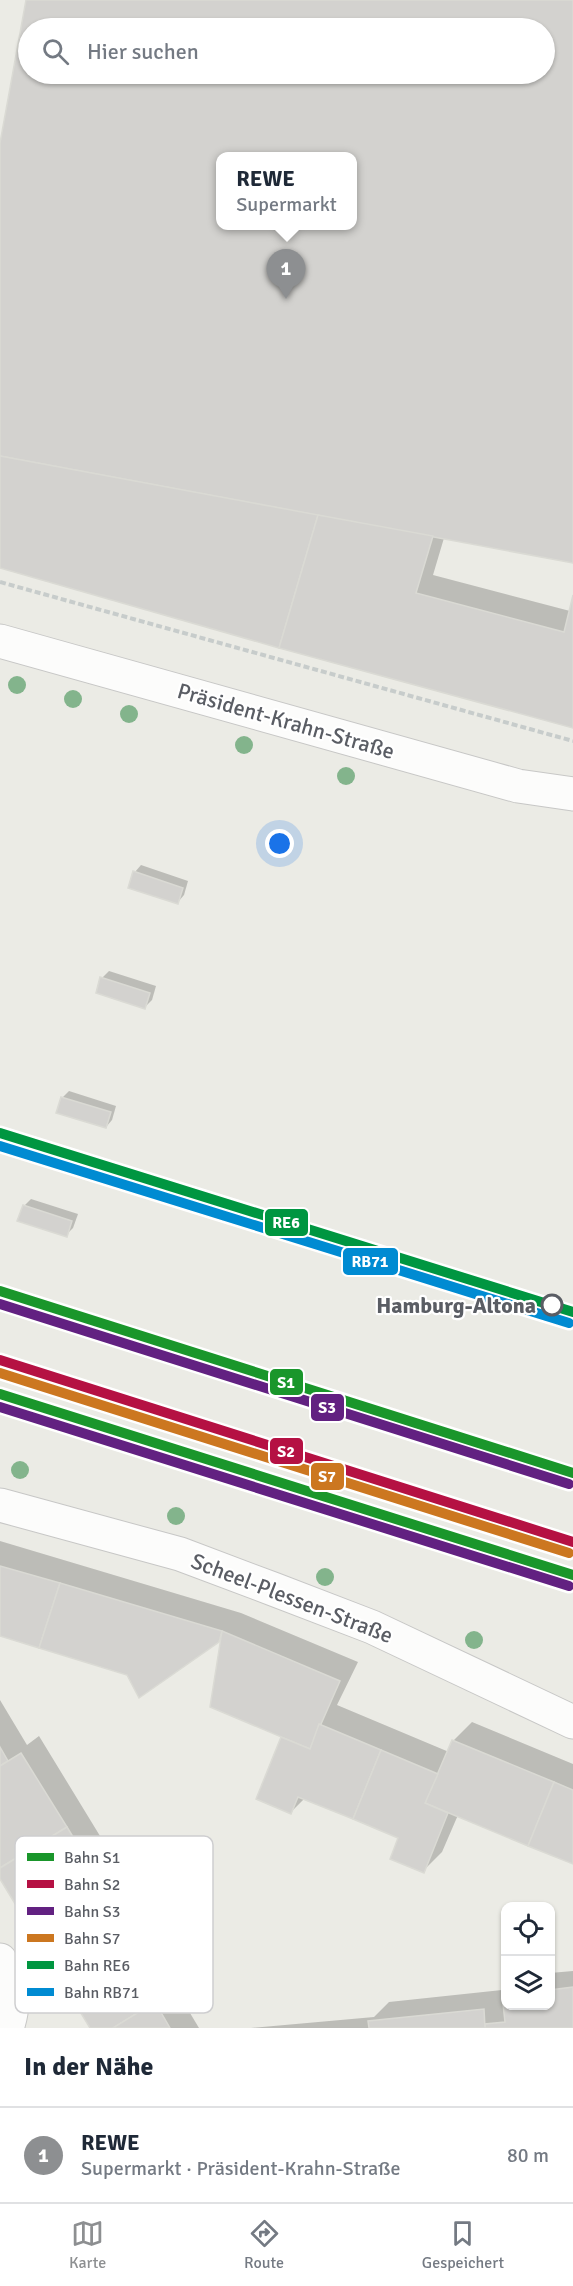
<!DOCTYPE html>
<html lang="de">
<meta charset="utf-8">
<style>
body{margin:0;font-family:Signika,sans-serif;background:#f2f2f3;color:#1f2937}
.controls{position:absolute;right:18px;bottom:18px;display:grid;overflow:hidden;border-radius:12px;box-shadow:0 2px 4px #0004}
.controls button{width:54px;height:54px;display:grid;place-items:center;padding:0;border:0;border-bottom:2px solid #e0e1e3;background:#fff;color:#1f2937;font:30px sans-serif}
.you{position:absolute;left:280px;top:844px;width:21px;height:21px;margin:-15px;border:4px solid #fff;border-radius:50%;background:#1a73e8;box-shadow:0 0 0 9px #1a73e833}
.badge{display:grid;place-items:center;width:39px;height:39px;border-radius:50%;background:#8d8f91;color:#fff;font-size:20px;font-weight:700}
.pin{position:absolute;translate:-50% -50px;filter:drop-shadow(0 2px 3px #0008)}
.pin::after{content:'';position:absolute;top:32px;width:21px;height:18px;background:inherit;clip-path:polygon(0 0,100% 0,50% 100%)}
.popup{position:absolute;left:216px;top:152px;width:141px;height:78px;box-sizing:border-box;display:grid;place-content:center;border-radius:12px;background:#fff;filter:drop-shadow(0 2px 4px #0005);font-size:20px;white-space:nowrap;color:#747a83}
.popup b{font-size:22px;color:#1f2937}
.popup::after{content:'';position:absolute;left:50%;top:100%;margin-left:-12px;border:12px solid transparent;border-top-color:#fff}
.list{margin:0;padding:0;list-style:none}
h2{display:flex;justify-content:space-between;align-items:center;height:78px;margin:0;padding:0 24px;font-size:26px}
h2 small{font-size:20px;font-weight:400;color:#747a83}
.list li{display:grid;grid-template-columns:39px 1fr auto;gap:18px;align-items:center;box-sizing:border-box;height:96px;padding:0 24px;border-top:2px solid #e0e1e3}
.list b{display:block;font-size:22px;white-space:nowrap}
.list p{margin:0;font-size:20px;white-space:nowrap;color:#747a83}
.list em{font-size:20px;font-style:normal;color:#747a83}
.icon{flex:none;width:33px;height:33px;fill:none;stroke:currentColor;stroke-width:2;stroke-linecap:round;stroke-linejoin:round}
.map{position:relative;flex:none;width:573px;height:2028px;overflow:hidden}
.search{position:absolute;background:#fff;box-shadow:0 2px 4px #0004;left:18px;right:18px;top:18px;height:66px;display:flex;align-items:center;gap:15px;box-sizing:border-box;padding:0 21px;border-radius:33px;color:#747a83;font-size:22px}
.sheet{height:174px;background:#fff}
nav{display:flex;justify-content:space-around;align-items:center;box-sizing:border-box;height:84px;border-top:2px solid #e0e1e3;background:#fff;font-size:16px;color:#747a83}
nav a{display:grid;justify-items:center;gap:3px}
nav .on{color:#8d8f91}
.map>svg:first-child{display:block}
</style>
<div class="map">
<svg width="573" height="2028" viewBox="0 0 573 2028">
<rect width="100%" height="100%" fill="#ebebe5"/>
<!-- shadow -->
<g fill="#0003" fill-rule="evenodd">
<path d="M28 0H573V562L444 538 433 575 570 611 573 601V727L0 566V151ZM28 28H544V74H28ZM220 156H352V226H220Z"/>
<polygon points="141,865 188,881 184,895 178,902 135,872"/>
<polygon points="109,971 156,986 152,1000 145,1007 102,978"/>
<polygon points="69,1091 116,1106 112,1120 106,1127 62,1098"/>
<polygon points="31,1199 78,1214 73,1228 66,1235 24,1206"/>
<polygon points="0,1541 241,1613 358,1662 337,1705 449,1752 453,1741 472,1722 573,1764 573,1863 458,1815 442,1852 423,1871 400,1838 305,1798 291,1812 257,1799 283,1736 221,1639 139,1696 128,1673 0,1635"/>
<polygon points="0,1700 27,1745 39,1736 122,1872 112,1883 199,2028 91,2028 0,1876"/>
<polygon points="573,1971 573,2028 251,2028 374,2017 389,2002 502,1990 503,1997 506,1994 506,2006 550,2006 550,1973"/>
</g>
<!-- building -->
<g fill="#d3d2cf" stroke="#dadad4" stroke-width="1.5" fill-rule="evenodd">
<path d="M26 0H573V563L0 456V143ZM28 28H544V74H28ZM220 156H352V226H220Z"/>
<polygon points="0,456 318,515 279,648 0,568"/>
<polygon points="318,515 433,536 416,593 564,632 573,595 573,728 279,648"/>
<polygon points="133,871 183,888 178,904 128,888"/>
<polygon points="100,977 150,993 145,1009 96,993"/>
<polygon points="61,1097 111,1112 106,1128 56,1113"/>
<polygon points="23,1205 72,1221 67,1237 17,1221"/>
<polygon points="0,1566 60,1583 39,1648 0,1636"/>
<polygon points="60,1583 222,1631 219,1642 139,1698 127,1675 39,1648"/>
<polygon points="222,1631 340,1681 310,1749 210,1707"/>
<polygon points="319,1724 381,1750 353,1819 298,1797 291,1814 256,1799 281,1737 310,1749"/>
<polygon points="452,1740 554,1782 528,1846 425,1803"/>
<polygon points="0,1747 8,1761 0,1766"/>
<polygon points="381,1750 438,1774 425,1803 448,1813 424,1873 390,1859 398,1838 353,1819"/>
<polygon points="21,1753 67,1827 0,1868 0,1766"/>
<polygon points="554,1782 573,1790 573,1864 528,1846"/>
<polygon points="67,1827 106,1891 34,1935 0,1879 0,1868"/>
<polygon points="93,1899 124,1951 65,1987 34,1935"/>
<polygon points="124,1951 155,2002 113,2028 90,2028 65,1987"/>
<polygon points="573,1987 573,2028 485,2028 485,2024 505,2022 502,1995 506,1995 506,2006 550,2006 550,1990"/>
<polygon points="155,2002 170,2028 113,2028"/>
<polygon points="484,2009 485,2028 369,2028 368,2021"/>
</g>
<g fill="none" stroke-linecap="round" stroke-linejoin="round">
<defs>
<g id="street">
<polyline points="0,641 518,786 573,794"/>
<polyline points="0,1505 180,1554 273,1589 372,1627 573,1722"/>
<path d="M0 1960C12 1983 16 2003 7 2028"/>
</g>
</defs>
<!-- street casing -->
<use href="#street" stroke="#c7c7c6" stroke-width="35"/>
<!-- path -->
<polyline stroke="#c7cccb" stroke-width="4" stroke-dasharray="6 3" stroke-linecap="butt" points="0,582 573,741"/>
<!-- street -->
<use href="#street" stroke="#fcfcfb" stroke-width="33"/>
<defs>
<g id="rail-1">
<polyline points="0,1291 573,1473"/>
<polyline points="0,1394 573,1575"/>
</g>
<polyline id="rail-2" points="0,1360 573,1542"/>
<g id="rail-3">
<polyline points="0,1304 569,1484"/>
<polyline points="0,1407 569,1586"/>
</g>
<polyline id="rail-4" points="0,1373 569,1553"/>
<polyline id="rail-5" points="0,1133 573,1312"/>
<polyline id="rail-6" points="0,1146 569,1323"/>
</defs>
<!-- rail-1 casing -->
<use href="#rail-1" stroke="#fff" stroke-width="15"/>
<!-- rail-2 casing -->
<use href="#rail-2" stroke="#fff" stroke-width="15"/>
<!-- rail-3 casing -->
<use href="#rail-3" stroke="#fff" stroke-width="15"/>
<!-- rail-4 casing -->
<use href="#rail-4" stroke="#fff" stroke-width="15"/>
<!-- rail-5 casing -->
<use href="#rail-5" stroke="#fff" stroke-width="15"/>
<!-- rail-6 casing -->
<use href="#rail-6" stroke="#fff" stroke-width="15"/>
<!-- rail-1 -->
<use href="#rail-1" stroke="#1a962b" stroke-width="10"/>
<!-- rail-2 -->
<use href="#rail-2" stroke="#b51143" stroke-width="10"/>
<!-- rail-3 -->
<use href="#rail-3" stroke="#622181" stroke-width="10"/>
<!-- rail-4 -->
<use href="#rail-4" stroke="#cc7720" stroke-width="10"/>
<!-- rail-5 -->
<use href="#rail-5" stroke="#009641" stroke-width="10"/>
<!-- rail-6 -->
<use href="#rail-6" stroke="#008bd2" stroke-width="10"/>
</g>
<!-- trees -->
<g fill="#83b48c">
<circle cx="17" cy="685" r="9"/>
<circle cx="73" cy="699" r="9"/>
<circle cx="129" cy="714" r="9"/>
<circle cx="244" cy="745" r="9"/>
<circle cx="346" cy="776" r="9"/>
<circle cx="20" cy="1470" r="9"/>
<circle cx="176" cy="1516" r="9"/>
<circle cx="325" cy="1577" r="9"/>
<circle cx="474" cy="1640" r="9"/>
</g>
<!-- markers -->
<circle fill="#fff" stroke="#5a5d64" stroke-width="3" cx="552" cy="1305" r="10"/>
<g text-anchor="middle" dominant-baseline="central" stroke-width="4.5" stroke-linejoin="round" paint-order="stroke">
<!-- street labels -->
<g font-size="22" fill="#5a5d64" stroke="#fff">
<text transform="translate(286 721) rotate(16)">Präsident-Krahn-Straße</text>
<text transform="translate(292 1598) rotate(21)">Scheel-Plessen-Straße</text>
</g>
<!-- stop labels -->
<g font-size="22" font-weight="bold" fill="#5a5d64" stroke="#fff" text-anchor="end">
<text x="536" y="1305">Hamburg-Altona</text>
</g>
</g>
<!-- legend -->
<rect x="15" y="1836" width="198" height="177" rx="9" fill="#fff" stroke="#ceced0" stroke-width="1.5"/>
<rect x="27" y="1853" width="27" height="8" fill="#1a962b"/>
<rect x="27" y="1880" width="27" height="8" fill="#b51143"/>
<rect x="27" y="1907" width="27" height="8" fill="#622181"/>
<rect x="27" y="1934" width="27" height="8" fill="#cc7720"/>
<rect x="27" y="1961" width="27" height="8" fill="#009641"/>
<rect x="27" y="1988" width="27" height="8" fill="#008bd2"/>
<g font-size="16" fill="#5a5d64">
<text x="64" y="1863">Bahn S1</text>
<text x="64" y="1890">Bahn S2</text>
<text x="64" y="1917">Bahn S3</text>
<text x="64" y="1944">Bahn S7</text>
<text x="64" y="1971">Bahn RE6</text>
<text x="64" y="1998">Bahn RB71</text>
</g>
<g stroke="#fff" stroke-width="2">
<rect x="264" y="1208" width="45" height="29" rx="6" fill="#009641"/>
<rect x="342" y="1247" width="57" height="29" rx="6" fill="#008bd2"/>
<rect x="269" y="1368" width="35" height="28" rx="6" fill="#1a962b"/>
<rect x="310" y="1393" width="35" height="29" rx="6" fill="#622181"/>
<rect x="269" y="1437" width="35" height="28" rx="6" fill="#b51143"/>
<rect x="310" y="1462" width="35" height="29" rx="6" fill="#cc7720"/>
</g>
<g font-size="16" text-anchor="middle" font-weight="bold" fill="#fff">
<text x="286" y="1228">RE6</text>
<text x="370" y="1267">RB71</text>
<text x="286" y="1388">S1</text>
<text x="327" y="1413">S3</text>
<text x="286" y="1457">S2</text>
<text x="327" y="1482">S7</text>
</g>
</svg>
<div class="controls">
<button><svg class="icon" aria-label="locate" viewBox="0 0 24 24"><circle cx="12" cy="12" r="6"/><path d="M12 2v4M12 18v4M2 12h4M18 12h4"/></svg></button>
<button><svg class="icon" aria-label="layers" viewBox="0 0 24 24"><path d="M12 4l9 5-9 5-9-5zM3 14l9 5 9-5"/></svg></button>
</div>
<div class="you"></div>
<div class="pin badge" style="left:286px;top:299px">1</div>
<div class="popup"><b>REWE</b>Supermarkt</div>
<div class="search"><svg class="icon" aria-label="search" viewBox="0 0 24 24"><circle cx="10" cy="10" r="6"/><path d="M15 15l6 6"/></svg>Hier suchen</div>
</div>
<section class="sheet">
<h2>In der Nähe<small></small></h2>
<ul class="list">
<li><span class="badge">1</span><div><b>REWE</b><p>Supermarkt · Präsident-Krahn-Straße</p></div><em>80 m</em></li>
</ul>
</section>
<nav>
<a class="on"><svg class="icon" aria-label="map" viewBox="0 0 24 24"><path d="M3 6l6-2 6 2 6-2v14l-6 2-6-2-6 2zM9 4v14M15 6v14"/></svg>Karte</a>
<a><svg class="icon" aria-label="directions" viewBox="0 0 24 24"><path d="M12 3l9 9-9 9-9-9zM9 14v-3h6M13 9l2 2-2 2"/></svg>Route</a>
<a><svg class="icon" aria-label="saved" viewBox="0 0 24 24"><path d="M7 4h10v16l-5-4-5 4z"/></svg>Gespeichert</a>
</nav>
